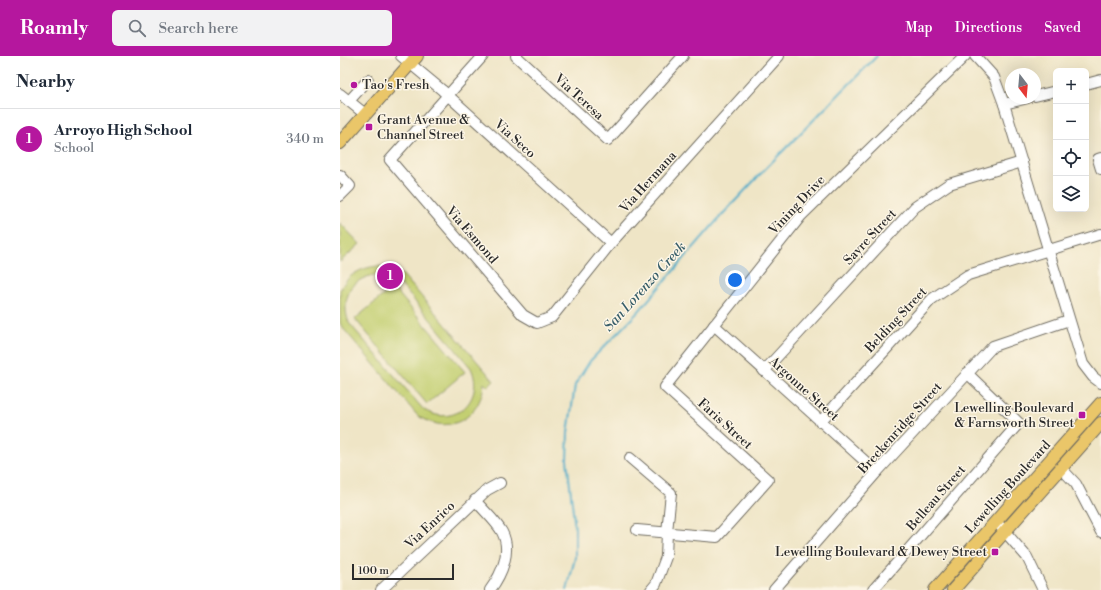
<!DOCTYPE html>
<meta charset="utf-8">
<style>
body{margin:0;font-family:"Libre Bodoni",serif;background:#f2f2f3;color:#1f2937}
.controls{position:absolute;right:12px;top:12px;display:grid;overflow:hidden;border-radius:6px;box-shadow:0 4px 16px #0002}
.controls button{width:36px;height:36px;display:grid;place-items:center;padding:0;border:0;border-bottom:1px solid #e0e1e3;background:#fff;color:#1f2937;font:20px sans-serif}
.compass{position:absolute;left:665px;top:12px;width:36px;height:36px;border-radius:50%;background:#fff;box-shadow:0 4px 16px #0002;rotate:164deg}
.scale{position:absolute;left:12px;bottom:10px;width:102px;box-sizing:border-box;padding-left:4px;border:2px solid #2b2b2b;border-top:0;font-size:11px;line-height:14px;white-space:nowrap;color:#2b2b2b;-webkit-text-stroke:3px #fcf5e5;paint-order:stroke}
.you{position:absolute;left:395px;top:224px;width:14px;height:14px;margin:-10px;border:3px solid #fff;border-radius:50%;background:#1a73e8;box-shadow:0 0 0 6px #1a73e833}
.badge{display:grid;place-items:center;width:26px;height:26px;border-radius:50%;background:#b5179e;color:#fff;font-size:13px;font-weight:700}
.pin{position:absolute;translate:-50% -50%;border:2px solid #fff;box-shadow:0 1px 4px #0006}
.list{margin:0;padding:0;list-style:none}
h2{display:flex;justify-content:space-between;align-items:center;height:52px;margin:0;padding:0 16px;font-size:17px}
h2 small{font-size:13px;font-weight:400;color:#747a83}
.list li{display:grid;grid-template-columns:26px 1fr auto;gap:12px;align-items:center;box-sizing:border-box;height:60px;padding:0 16px;border-top:1px solid #e0e1e3}
.list b{display:block;font-size:15px;white-space:nowrap}
.list p{margin:0;font-size:13px;white-space:nowrap;color:#747a83}
.list em{font-size:13px;font-style:normal;color:#747a83}
.icon{flex:none;width:22px;height:22px;fill:none;stroke:currentColor;stroke-width:2;stroke-linecap:round;stroke-linejoin:round}
.map{position:relative;flex:none;width:761px;height:534px;overflow:hidden}
header{display:flex;align-items:center;gap:24px;box-sizing:border-box;height:56px;padding:0 20px;background:#b5179e;color:#fff}
header strong{font-size:19px}
nav{display:flex;gap:22px;margin-inline-start:auto;font-size:14px}
.search{width:280px;height:36px;background:#f2f2f3;display:flex;align-items:center;gap:10px;box-sizing:border-box;padding:0 14px;border-radius:6px;color:#747a83;font-size:15px}
main{display:flex}
aside{flex:1;background:#fff}
.map>svg:first-child{display:block}
</style>
<header>
<strong>Roamly</strong>
<div class="search"><svg class="icon" aria-label="search" viewBox="0 0 24 24"><circle cx="10" cy="10" r="6"/><path d="M15 15l6 6"/></svg>Search here</div>
<nav><a>Map</a><a>Directions</a><a>Saved</a></nav>
</header>
<main>
<aside>
<h2>Nearby<small></small></h2>
<ul class="list">
<li><span class="badge">1</span><div><b>Arroyo High School</b><p>School</p></div><em>340 m</em></li>
</ul>
</aside>
<div class="map">
<svg width="761" height="534" viewBox="0 0 761 534">
<rect width="100%" height="100%" fill="#fcf5e5"/>
<filter id="ink" filterUnits="userSpaceOnUse"><feTurbulence type="fractalNoise" baseFrequency=".025" numOctaves="2"/><feDisplacementMap in="SourceGraphic" scale="8" xChannelSelector="R" yChannelSelector="G"/><feConvolveMatrix kernelMatrix="1 2 1 2 8 2 1 2 1" color-interpolation-filters="sRGB"/></filter>
<filter id="wash" filterUnits="userSpaceOnUse"><feTurbulence type="fractalNoise" baseFrequency=".012" numOctaves="4" result="noise"/><feDisplacementMap in="SourceGraphic" scale="16" xChannelSelector="R" yChannelSelector="G"/><feGaussianBlur stdDeviation="0.9" result="paint"/><feColorMatrix in="noise" values="0 0 0 0 0 0 0 0 0 0 0 0 0 0 0 0 0 1.4 0 .05"/><feComposite in="paint" operator="in"/></filter>
<g filter="url(#wash)">
<rect width="100%" height="100%" fill="#efe5c6"/>
<!-- green -->
<g fill="#c3cf71" stroke="#777d4e" fill-rule="evenodd">
<polygon points="0,167 20,188 0,206"/>
<path d="M37 210 51 212 63 219 154 325 148 331 144 327C141 363 107 381 77 359L2 271 0 267V234C7 219 21 212 37 210ZM37 219 48 220 62 230 131 312C146 345 112 373 83 353L9 267C0 243 11 221 37 219Z"/>
<polygon points="53,231 125,316 87,348 15,263"/>
</g>
<g fill="none" stroke-linecap="round" stroke-linejoin="round">
<!-- stream -->
<polyline stroke="#4aabc9" stroke-width="2" points="227,534 235,502 235,473 227,404 228,377 235,329 250,305 298,256 380,161 427,111 537,0"/>
</g>
</g>
<g filter="url(#ink)">
<g fill="none" stroke-linecap="round" stroke-linejoin="round">
<defs>
<g id="minor">
<polyline points="61,0 102,34 271,187"/>
<polyline points="143,0 50,104 183,259 197,267 212,261 271,187 439,0"/>
<polyline points="176,0 268,84 343,0"/>
<polyline points="635,0 654,21 664,48 743,308 753,321 761,327"/>
<polyline points="746,28 761,24"/>
<polyline points="0,38 25,58"/>
<polyline points="695,40 716,35"/>
<polyline points="9,45 28,24"/>
<polyline points="664,48 688,42"/>
<polyline points="761,102 758,103 761,113"/>
<polyline points="0,119 10,130 0,140"/>
<polyline points="374,269 537,416"/>
<polyline points="424,315 575,151 609,128 682,106"/>
<polyline points="480,366 592,243 628,219 761,178"/>
<polyline points="290,402 331,437 327,476 326,501 316,528 311,534"/>
<polyline points="721,412 736,428 761,476"/>
<path d="M135 444C143 454 156 465 162 476 172 495 162 518 150 534"/>
<polyline points="660,470 687,501 703,534"/>
<polyline points="297,474 377,481 428,424 325,331 461,160 625,0"/>
<polyline points="41,534 147,434 160,427"/>
<polyline points="434,534 537,416 653,290 729,264"/>
<polyline points="533,534 679,367 627,317"/>
</g>
<g id="major">
<polyline points="0,87 77,0"/>
<polyline points="595,534 761,347"/>
<polyline points="613,534 761,367"/>
</g>
</defs>
<!-- minor casing -->
<use href="#minor" stroke="#706c61" stroke-width="12"/>
<!-- major casing -->
<use href="#major" stroke="#706c61" stroke-width="14"/>
<!-- minor -->
<use href="#minor" stroke="#fff" stroke-width="10"/>
<!-- major -->
<use href="#major" stroke="#eac669" stroke-width="12"/>
</g>
</g>
<!-- markers -->
<g fill="#b5179e" stroke="#fcf5e5" stroke-width="1.5">
<circle cx="14" cy="29" r="4"/>
<rect x="25" y="67" width="8" height="8" rx="2"/>
<rect x="738" y="355" width="8" height="8" rx="2"/>
<rect x="651" y="492" width="8" height="8" rx="2"/>
</g>
<g text-anchor="middle" dominant-baseline="central" stroke-width="3" stroke-linejoin="round" paint-order="stroke">
<!-- poi labels -->
<g font-size="13" fill="#2b2b2b" stroke="#fcf5e5" text-anchor="start">
<text x="22" y="29">Tao's Fresh</text>
<text x="37" y="64">Grant Avenue &amp;<tspan x="37" dy="15">Channel Street</tspan></text>
<text x="734" y="352" text-anchor="end">Lewelling Boulevard<tspan x="734" dy="15">&amp; Farnsworth Street</tspan></text>
<text x="647" y="496" text-anchor="end">Lewelling Boulevard &amp; Dewey Street</text>
</g>
<!-- street labels -->
<g font-size="13" fill="#2b2b2b" stroke="#fcf5e5">
<text transform="translate(239 41) rotate(42)">Via Teresa</text>
<text transform="translate(175 83) rotate(42)">Via Seco</text>
<text transform="translate(308 126) rotate(-48)">Via Hermana</text>
<text transform="translate(457 149) rotate(-47)">Vining Drive</text>
<text transform="translate(132 179) rotate(49)">Via Esmond</text>
<text transform="translate(530 181) rotate(-47)">Sayre Street</text>
<text transform="translate(556 264) rotate(-47)">Belding Street</text>
<text transform="translate(464 333) rotate(42)">Argonne Street</text>
<text transform="translate(385 368) rotate(42)">Faris Street</text>
<text transform="translate(560 372) rotate(-48)">Breckenridge Street</text>
<text transform="translate(668 431) rotate(-48)">Lewelling Boulevard</text>
<text transform="translate(596 442) rotate(-49)">Belleau Street</text>
<text transform="translate(90 469) rotate(-43)">Via Enrico</text>
</g>
<!-- water labels -->
<g font-size="14" font-style="italic" fill="#375e6a" stroke="#fcf5e5">
<text transform="translate(305 231) rotate(-48)">San Lorenzo Creek</text>
</g>
</g>
</svg>
<div class="controls">
<button>+</button>
<button>−</button>
<button><svg class="icon" aria-label="locate" viewBox="0 0 24 24"><circle cx="12" cy="12" r="6"/><path d="M12 2v4M12 18v4M2 12h4M18 12h4"/></svg></button>
<button><svg class="icon" aria-label="layers" viewBox="0 0 24 24"><path d="M12 4l9 5-9 5-9-5zM3 14l9 5 9-5"/></svg></button>
</div>
<svg class="compass" viewBox="-18 -18 36 36"><path d="M0-13l5 13h-10z" fill="#e53935"/><path d="M0 13l5-13h-10z" fill="#747a83"/></svg>
<div class="scale">100 m</div>
<div class="you"></div>
<div class="pin badge" style="left:50px;top:220px">1</div>
</div>
</main>
